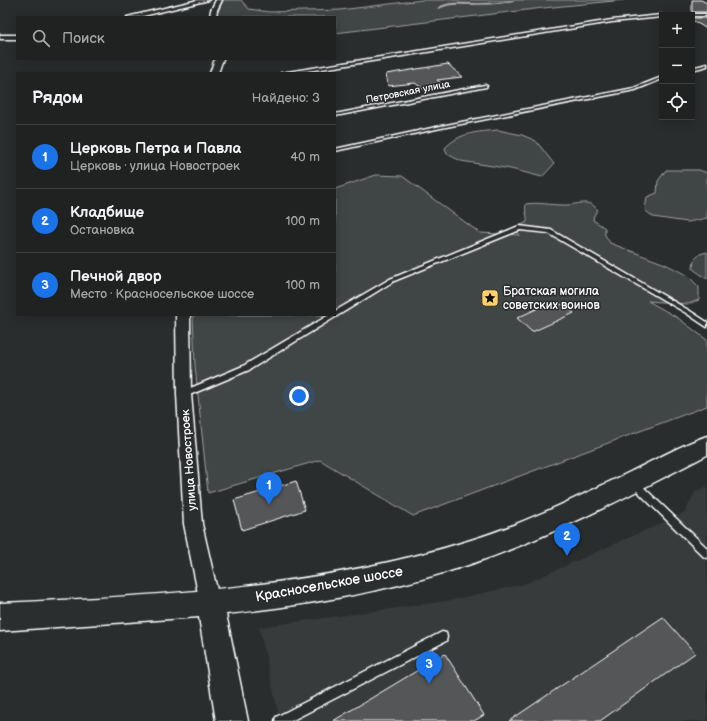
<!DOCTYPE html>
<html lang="ru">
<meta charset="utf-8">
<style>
body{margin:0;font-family:"Balsamiq Sans",sans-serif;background:#2d2f2f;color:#f1f3f6}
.controls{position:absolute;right:12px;top:12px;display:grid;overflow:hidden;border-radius:0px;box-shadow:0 2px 10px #0003}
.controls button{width:36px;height:36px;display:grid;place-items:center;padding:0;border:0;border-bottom:1px solid #3d3f40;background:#202222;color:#f1f3f6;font:20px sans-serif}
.you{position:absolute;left:299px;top:396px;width:14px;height:14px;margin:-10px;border:3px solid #fff;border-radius:50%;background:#1a73e8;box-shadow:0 0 0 6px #1a73e833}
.badge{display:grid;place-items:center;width:26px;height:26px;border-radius:50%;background:#1a73e8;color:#fff;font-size:13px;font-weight:700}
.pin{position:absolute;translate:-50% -33px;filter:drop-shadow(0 1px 2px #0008)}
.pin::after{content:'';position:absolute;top:21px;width:14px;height:12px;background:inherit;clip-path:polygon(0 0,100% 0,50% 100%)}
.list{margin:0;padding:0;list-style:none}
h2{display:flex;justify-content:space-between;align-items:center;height:52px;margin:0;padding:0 16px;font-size:17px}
h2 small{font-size:13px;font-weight:400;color:#a2a4a5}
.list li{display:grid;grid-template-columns:26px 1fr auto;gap:12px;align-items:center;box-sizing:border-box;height:64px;padding:0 16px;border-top:1px solid #3d3f40}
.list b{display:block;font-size:15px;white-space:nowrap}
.list p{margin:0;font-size:13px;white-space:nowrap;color:#a2a4a5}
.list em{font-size:13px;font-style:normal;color:#a2a4a5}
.icon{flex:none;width:22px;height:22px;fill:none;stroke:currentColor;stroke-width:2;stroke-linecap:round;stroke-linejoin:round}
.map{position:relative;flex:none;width:707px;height:721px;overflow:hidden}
.search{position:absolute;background:#202222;box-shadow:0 2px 10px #0003;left:16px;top:16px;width:320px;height:44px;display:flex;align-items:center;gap:10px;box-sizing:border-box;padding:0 14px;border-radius:0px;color:#a2a4a5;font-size:15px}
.panel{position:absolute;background:#202222;box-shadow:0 2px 10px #0003;left:16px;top:72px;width:320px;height:244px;border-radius:0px}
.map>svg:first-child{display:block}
</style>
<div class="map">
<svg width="707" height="721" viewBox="0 0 707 721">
<rect width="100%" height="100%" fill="#2a2d2e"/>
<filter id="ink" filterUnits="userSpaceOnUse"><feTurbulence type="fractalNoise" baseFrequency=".025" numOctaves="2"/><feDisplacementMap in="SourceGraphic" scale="8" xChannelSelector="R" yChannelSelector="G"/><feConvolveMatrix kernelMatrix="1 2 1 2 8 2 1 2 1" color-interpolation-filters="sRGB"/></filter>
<g filter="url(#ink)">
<!-- built -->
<polygon fill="#373a3b" points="707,486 707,721 280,721 259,627 447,601 524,584 671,519 685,512 695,492"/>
<!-- green -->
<g fill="#414445" stroke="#a0a2a2">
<polygon points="223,0 241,0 249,9 269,12 340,10 422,0 624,0 543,8 335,33 335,17 216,17"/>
<path d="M498 130 522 135 536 141 554 164 542 177 511 169 461 161 447 154 445 148C460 132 478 132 498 130Z"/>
<polygon points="666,170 699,170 707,173 707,218 688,222 673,220 653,217 645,210 647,197 657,193 658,181"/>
<path d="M376 175 402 176 480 233 520 235 517 232 519 226 527 222C528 215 524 211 526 204 540 202 549 205 563 205 577 206 587 197 598 210L594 215 593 220 605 228V235L610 243 665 264 687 275 699 287V300L688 304 648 301 678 318 707 340V406L413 516 320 460 208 493 195 366 193 315H335V189Z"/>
<polygon points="707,252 707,279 693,269 694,260 700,254"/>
</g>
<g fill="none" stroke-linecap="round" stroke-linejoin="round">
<!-- stream -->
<path fill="#a6a7a7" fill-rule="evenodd" d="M512 0H516C503 5 487 5 473 5 461 5 450 3 439 9L437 8C449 0 463 3 477 3 489 3 500 2 512 0Z"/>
</g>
<!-- building -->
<g fill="#555758" stroke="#fff">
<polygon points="692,0 701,0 707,3 707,12 692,12"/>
<polygon points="692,18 707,18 707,29 692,20"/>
<polygon points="448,64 462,77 437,80 444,86 426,91 415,83 388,86 386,74"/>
<polygon points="549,303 556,303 564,305 574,313 532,332 517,318"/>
<polygon points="296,481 305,510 242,530 234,500"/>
<polygon points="663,617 695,653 600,721 509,721"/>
<polygon points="445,654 484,715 474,721 333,721"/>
</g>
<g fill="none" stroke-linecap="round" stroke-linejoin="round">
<defs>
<g id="lane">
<polygon points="692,14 707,14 707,16 692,16 690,15"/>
<polygon points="662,15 662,17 612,22 335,67 292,73 281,73 612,20"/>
<polygon points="707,64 707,66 692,70 692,68"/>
<polygon points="662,77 662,79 635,90 441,128 335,151 335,149 441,126 634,88"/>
<polygon points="485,85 487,86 486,87 335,116 335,114"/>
<polygon points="519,226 551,230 690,311 707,322 707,327 686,313 548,233 520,230 394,281 249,370 187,396 181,396 180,394 181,392 243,366 329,315 335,315 335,311 390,279"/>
<polygon points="634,479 637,481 707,548 707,558 704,557 631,485 630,483 631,481"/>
<polygon points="442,632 446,633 447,637 446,641 291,721 275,721 276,717"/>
</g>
<g id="street">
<polygon points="198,0 209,0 139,17 127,17"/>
<polygon points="216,0 222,0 217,10 216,17 210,17 211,10"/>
<rect x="0" y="35" width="17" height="4"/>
<polygon points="215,59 223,59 218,73 210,73"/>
<polygon points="176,315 190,315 191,394 202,524 220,603 217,610 210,612 203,610 200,603 184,524 177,394"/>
</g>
<path id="secondary" d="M707 436V455C630 495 553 536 471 564 392 591 309 605 226 614L248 721H216L199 617 0 631V603C157 596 320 588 471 540 526 523 578 497 630 472 655 460 681 445 707 436Z"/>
</defs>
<!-- lane casing -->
<use href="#lane" stroke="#fff" stroke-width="3"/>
<!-- street casing -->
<use href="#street" stroke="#fff" stroke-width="3"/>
<!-- secondary casing -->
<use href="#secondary" stroke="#fff" stroke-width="3"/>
<!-- lane -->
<use href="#lane" fill="#2a2d2e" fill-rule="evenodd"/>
<!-- street -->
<use href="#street" fill="#2a2d2e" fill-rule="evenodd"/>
<!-- secondary -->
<use href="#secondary" fill="#2a2d2e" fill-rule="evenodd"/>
</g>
</g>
<!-- icons -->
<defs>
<symbol id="sight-square" viewBox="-11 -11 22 22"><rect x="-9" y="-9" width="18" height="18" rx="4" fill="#ffd166" stroke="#2a2d2e"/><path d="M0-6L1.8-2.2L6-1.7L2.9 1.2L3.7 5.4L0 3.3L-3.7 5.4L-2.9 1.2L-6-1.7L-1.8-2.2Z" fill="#111"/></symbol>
</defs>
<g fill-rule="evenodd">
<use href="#sight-square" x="480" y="288" width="20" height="20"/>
</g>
<g text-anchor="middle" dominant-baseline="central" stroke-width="3" stroke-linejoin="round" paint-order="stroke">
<!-- far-street labels -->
<g font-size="10" fill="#fff" stroke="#2a2d2e">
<text transform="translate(408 92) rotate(-11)">Петровская улица</text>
</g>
<!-- poi labels -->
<g font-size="12" fill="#fff" stroke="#2a2d2e" text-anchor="start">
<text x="503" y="291">Братская могила<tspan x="503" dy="14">советских воинов</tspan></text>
</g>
<!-- street labels -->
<g font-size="12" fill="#fff" stroke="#2a2d2e">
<text transform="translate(189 460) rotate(-94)">улица Новостроек</text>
</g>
<!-- near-street labels -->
<g font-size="14" fill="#fff" stroke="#2a2d2e">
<text transform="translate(329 584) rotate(-10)">Красносельское шоссе</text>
</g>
</g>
</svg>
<div class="controls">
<button>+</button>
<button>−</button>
<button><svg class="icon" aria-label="locate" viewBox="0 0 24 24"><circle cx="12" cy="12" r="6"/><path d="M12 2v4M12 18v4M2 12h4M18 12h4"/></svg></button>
</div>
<div class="you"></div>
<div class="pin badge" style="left:269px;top:505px">1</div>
<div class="pin badge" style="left:567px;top:556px">2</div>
<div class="pin badge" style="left:429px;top:684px">3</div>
<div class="search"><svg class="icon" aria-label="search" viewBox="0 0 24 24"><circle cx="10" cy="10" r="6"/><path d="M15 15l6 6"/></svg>Поиск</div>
<section class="panel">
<h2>Рядом<small>Найдено: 3</small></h2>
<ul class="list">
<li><span class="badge">1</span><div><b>Церковь Петра и Павла</b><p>Церковь · улица Новостроек</p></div><em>40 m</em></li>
<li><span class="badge">2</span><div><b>Кладбище</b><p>Остановка</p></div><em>100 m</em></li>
<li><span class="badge">3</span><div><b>Печной двор</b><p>Место · Красносельское шоссе</p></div><em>100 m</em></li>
</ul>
</section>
</div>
